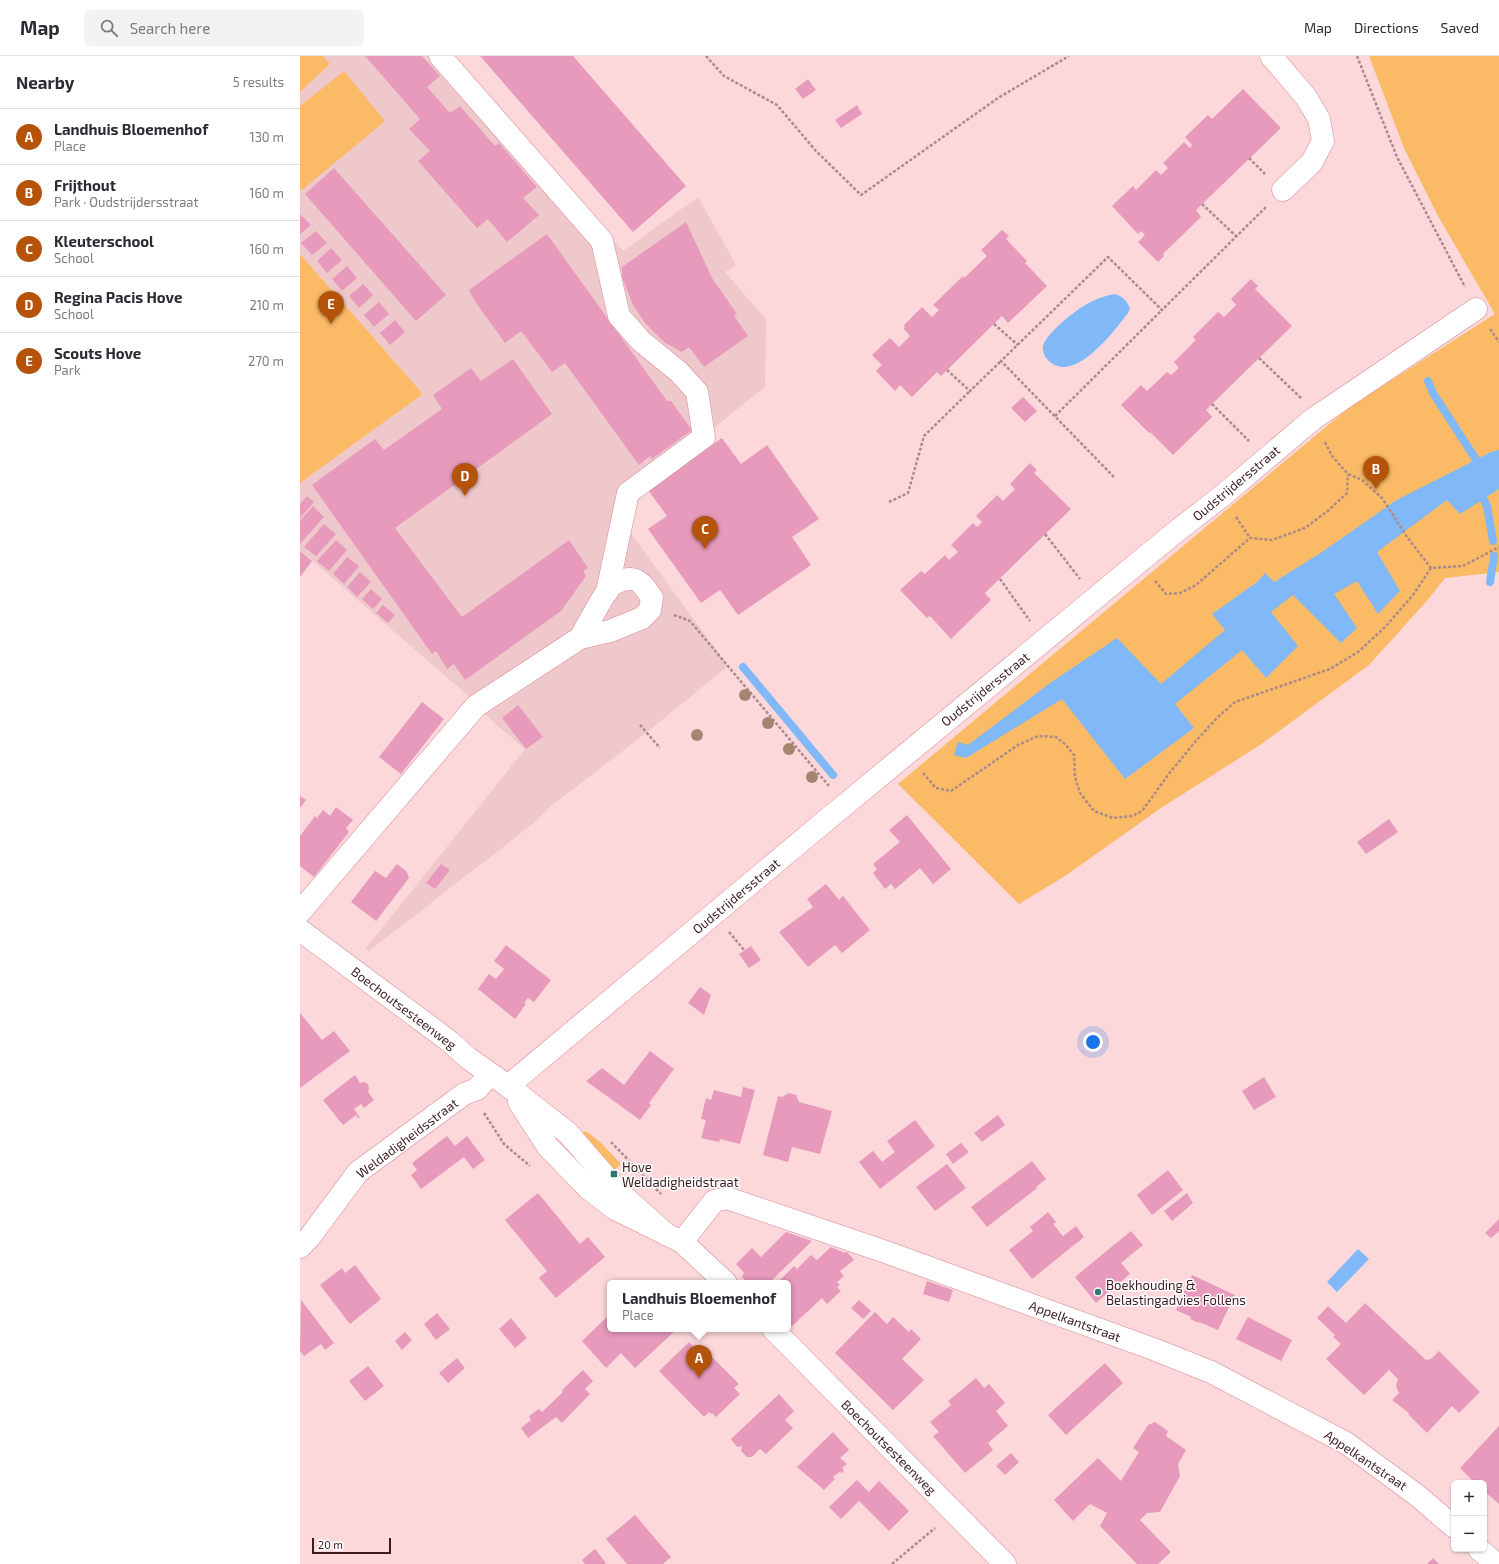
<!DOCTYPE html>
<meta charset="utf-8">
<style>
body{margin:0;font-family:"Exo 2",sans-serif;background:#f2f2f3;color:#2b2b33}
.controls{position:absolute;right:12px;bottom:12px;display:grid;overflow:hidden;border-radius:6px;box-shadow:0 1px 3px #0004}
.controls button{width:36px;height:36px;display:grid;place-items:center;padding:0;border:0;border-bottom:1px solid #e1e1e2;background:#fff;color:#2b2b33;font:20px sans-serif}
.scale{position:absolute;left:12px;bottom:10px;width:79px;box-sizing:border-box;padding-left:4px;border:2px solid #3b1b20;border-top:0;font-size:11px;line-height:14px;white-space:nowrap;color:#3b1b20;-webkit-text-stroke:3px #fff;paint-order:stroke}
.you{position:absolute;left:793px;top:986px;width:14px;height:14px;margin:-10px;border:3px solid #fff;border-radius:50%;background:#1a73e8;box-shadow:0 0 0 6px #1a73e833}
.badge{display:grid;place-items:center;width:26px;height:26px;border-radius:50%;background:#b45309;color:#fff;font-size:13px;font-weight:700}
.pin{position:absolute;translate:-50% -33px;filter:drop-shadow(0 1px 2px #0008)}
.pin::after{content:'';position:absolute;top:21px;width:14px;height:12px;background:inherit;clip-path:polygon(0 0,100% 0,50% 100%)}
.popup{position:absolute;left:307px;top:1224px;width:184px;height:52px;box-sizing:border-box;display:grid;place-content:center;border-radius:6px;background:#fff;filter:drop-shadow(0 1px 3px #0005);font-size:13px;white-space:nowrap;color:#7c7c81}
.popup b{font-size:15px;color:#2b2b33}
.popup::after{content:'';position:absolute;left:50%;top:100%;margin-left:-8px;border:8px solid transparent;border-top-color:#fff}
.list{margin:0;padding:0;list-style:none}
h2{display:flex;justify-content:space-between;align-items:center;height:52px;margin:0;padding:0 16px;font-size:17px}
h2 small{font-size:13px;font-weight:400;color:#7c7c81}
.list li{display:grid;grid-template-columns:26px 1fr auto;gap:12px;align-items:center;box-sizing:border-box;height:56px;padding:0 16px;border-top:1px solid #e1e1e2}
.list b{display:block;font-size:15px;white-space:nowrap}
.list p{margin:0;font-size:13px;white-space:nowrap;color:#7c7c81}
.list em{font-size:13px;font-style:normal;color:#7c7c81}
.icon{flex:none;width:22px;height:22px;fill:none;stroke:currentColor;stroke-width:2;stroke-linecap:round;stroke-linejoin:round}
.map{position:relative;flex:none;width:1199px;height:1508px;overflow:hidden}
header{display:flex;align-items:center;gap:24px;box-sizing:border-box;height:56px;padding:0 20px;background:#fff;border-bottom:1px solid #e1e1e2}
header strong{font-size:19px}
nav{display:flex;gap:22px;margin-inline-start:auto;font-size:14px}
.search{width:280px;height:36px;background:#f2f2f3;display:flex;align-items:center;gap:10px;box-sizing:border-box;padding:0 14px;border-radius:6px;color:#7c7c81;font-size:15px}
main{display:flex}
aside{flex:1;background:#fff}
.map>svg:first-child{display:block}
</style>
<header>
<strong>Map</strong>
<div class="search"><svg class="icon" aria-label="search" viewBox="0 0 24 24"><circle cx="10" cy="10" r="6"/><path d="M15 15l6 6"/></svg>Search here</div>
<nav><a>Map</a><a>Directions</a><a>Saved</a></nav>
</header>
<main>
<aside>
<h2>Nearby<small>5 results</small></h2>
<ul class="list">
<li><span class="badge">A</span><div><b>Landhuis Bloemenhof</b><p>Place</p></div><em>130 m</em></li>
<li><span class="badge">B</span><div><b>Frijthout</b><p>Park · Oudstrijdersstraat</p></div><em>160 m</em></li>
<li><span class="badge">C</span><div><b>Kleuterschool</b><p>School</p></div><em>160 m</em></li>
<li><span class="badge">D</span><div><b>Regina Pacis Hove</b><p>School</p></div><em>210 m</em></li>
<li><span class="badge">E</span><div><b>Scouts Hove</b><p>Park</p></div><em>270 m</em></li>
</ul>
</aside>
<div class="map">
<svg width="1199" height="1508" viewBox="0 0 1199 1508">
<rect width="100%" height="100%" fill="#fcd8db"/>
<!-- built -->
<polygon fill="#efc8cc" points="0,0 152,0 323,195 398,141 436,209 425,216 466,263 465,331 313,453 428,610 346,677 251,750 234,767 69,895 66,892 225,693 191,664 165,637 0,494 0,427 123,338 0,198"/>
<!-- green -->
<g fill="#fbba65">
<polygon points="0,0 23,0 30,8 0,36"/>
<polygon points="1069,0 1199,0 1199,516 1145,522 1125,547 1069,609 960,689 861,752 765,820 719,848 598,728 1051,350 1195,258 1138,160 1104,92"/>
<polygon points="44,15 85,65 2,134 0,132 0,50"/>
<polygon points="0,198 123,338 0,427"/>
<polygon points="286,1075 301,1087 321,1108 311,1117 279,1079"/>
</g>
<!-- water -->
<g fill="#81b9f8">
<path d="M813 238C822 239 826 244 830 252L828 257C814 275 776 327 750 306 744 301 741 294 744 287 747 281 753 275 758 270 776 254 789 244 813 238Z"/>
<polygon points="1199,394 1199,433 1160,458 1147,444 1077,496 1100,535 1078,558 1057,525 1034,538 1057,572 1041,587 993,539 971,556 998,590 966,622 942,594 875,648 894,672 825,723 762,643 666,702 654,699 658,686 668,689 750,627 817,582 861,628 925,574 912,558 957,526 965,517 974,526 1022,496 1095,445 1191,396"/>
<polygon points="1058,1193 1069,1203 1037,1236 1027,1226"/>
</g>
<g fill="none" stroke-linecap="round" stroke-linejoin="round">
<!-- stream -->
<g stroke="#81b9f8" stroke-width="8">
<polyline points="1128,325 1133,337 1182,413"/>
<polyline points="1179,434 1187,450 1193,485"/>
<polyline points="1190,526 1194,500"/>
<polyline points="443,611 533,719"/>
</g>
</g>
<!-- building -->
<g fill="#e79abc">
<polygon points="65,0 122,0 140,20 127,31 150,57 160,50 195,90 199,87 237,131 223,142 239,159 207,186 188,163 177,172 118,105 130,95 109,73 120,63"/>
<polygon points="180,0 273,0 386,130 333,176"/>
<polygon points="508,23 516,34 503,43 495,33"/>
<polygon points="943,33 981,72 896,154 901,161 863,198 864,200 858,206 838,186 845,179 841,175 838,178 812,150 833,130 836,134 856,114 861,119 868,112 863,107 884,86 890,92 892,89 885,81 908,59 912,63"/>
<polygon points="557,49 562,58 541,72 535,64"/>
<polygon points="34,112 146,239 116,265 5,138"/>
<polygon points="0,158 11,169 0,178"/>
<polygon points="386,166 412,222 437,258 434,260 448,280 404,311 389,291 382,296 364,286 345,267 333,249 322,221 322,211"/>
<polygon points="702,174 709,180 706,183 727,205 725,207 747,230 708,267 702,260 641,320 637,316 612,341 600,329 595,335 576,315 582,309 572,299 590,282 599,291 610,280 603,272 605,271 604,269 622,251 632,261 639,254 633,249 663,220 664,222 687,200 681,194"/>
<polygon points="16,175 27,187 12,199 1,187"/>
<polygon points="247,178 367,345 371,345 392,374 352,403 350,400 339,409 265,307 252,316 221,275 205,287 174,244 169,234"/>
<polygon points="31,192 42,204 27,217 17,205"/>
<polygon points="47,210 57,222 42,235 32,223"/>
<polygon points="951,223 958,230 955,233 992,270 906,354 912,361 873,399 850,376 849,377 821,349 841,329 847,335 867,316 871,319 879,312 874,306 896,284 893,281 918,256 924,261 936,249 931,243"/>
<polygon points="63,228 73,239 59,252 49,240"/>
<polygon points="79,246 89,258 74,271 64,259"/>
<polygon points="95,264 105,276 90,289 80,277"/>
<polygon points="213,303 252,358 95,472 162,561 269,484 288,512 283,515 286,520 261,555 165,624 154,608 147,613 136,595 132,598 12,429 75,383 84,394 142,353 133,339 171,312 181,325"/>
<polygon points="723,341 737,355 725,366 711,352"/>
<polygon points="422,382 441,408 467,389 519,463 492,481 511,509 438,559 420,534 401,547 348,473 367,460 348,434"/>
<polygon points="730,407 737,414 734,417 771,453 685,537 691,544 651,583 630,560 627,562 600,534 621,515 625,518 645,499 649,504 658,496 651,489 673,467 677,471 682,466 676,460 697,439 703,445 715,433 710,428"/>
<polygon points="7,440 14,446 0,462 0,448"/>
<polygon points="13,450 24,461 0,488 0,465"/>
<polygon points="24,468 36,478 16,500 4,491"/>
<polygon points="36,484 47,494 29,515 17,505"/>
<polygon points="0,495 12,505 1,520 0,519"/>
<polygon points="47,501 59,510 44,528 33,518"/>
<polygon points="60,516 71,526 57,541 47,531"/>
<polygon points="71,533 82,543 73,553 62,543"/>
<polygon points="83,549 95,559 88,567 76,557"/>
<polygon points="122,646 144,663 101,718 79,701"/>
<polygon points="218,649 243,681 226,693 202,662"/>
<polygon points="0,740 6,744 0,752"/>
<polygon points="36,751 53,764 46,772 49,776 14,821 0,810 0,780 15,760 17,762 23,754 30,760"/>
<polygon points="607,759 651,813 633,828 620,812 595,833 591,828 585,833 573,817 577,813 573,808 600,786 589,774"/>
<polygon points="1089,763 1098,776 1066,798 1057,786"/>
<polygon points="97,808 107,816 109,822 76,865 51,846 75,815 86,822"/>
<polygon points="141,808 150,814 135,833 126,827"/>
<polygon points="526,828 539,844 543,840 570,874 542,897 535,889 508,911 479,876 513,851 507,843"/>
<polygon points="206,889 251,924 234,946 228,942 224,947 226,948 215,963 178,933 189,918 196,923 204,913 194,905"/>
<polygon points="451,890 461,904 449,912 439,898"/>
<polygon points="400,931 411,939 404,959 388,947"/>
<polygon points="0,957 22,984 34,975 50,995 0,1032"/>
<polygon points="350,995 374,1013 349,1047 351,1049 340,1064 286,1025 302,1012 324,1029"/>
<polygon points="55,1019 60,1027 64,1026 68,1028 69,1032 68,1036 74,1044 64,1052 61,1048 54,1053 60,1062 58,1062 56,1059 43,1069 23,1044"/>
<polygon points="964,1021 976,1041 954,1054 942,1035"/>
<polygon points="443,1031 455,1034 440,1088 420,1083 419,1086 401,1082 406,1064 401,1063 406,1042 411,1044 414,1034 441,1041"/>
<polygon points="489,1037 496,1039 499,1046 532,1055 520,1098 492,1091 488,1106 463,1099 478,1040 482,1041"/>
<polygon points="698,1059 705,1069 682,1086 674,1077"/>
<polygon points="615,1064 635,1090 580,1133 559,1106 573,1095 582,1106 595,1096 587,1085"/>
<polygon points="147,1080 155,1090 167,1080 185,1104 173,1113 164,1101 121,1133 111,1119 117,1114 112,1107"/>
<polygon points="661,1087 669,1096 653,1108 646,1098"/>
<polygon points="732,1105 746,1123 736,1131 737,1132 687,1171 671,1151"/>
<polygon points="647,1108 666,1132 635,1155 616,1131"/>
<polygon points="868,1114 883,1134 852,1159 837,1139"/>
<polygon points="238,1137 280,1188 288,1181 305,1201 256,1242 239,1222 247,1215 205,1164"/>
<polygon points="887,1137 893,1147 872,1165 864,1155"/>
<polygon points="748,1156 756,1166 753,1168 763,1180 776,1170 784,1181 732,1223 709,1194 733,1175 730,1171"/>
<polygon points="1199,1163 1199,1175 1191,1182 1185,1177"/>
<polygon points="831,1175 843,1189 821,1207 830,1218 796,1247 775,1221"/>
<polygon points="486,1176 512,1185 469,1227 448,1227 442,1221 444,1217 436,1208 452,1192 461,1201"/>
<polygon points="531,1191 545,1197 546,1195 554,1204 540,1215 544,1220 537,1226 540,1229 537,1231 541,1235 527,1248 522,1242 491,1271 488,1268 488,1227 477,1227 494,1210 497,1213 511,1199 517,1204"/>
<polygon points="55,1209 81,1243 50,1268 20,1229 42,1212 45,1217"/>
<polygon points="892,1219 935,1239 918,1274 899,1266 899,1267 890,1263 891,1261 876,1254"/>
<polygon points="627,1225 653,1234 649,1246 623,1238"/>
<polygon points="1,1244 34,1287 25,1294 21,1288 4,1300 0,1295"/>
<polygon points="559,1244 571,1255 563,1263 551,1252"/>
<polygon points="1065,1247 1126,1304 1131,1303 1139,1295 1180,1336 1159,1357 1152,1350 1127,1377 1108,1358 1109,1357 1092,1344 1099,1337 1096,1330 1098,1323 1089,1314 1064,1339 1026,1303 1041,1288 1033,1281 1035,1279 1017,1262 1028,1250 1046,1267"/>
<polygon points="575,1256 587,1268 593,1261 609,1276 611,1273 621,1283 602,1303 624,1324 593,1354 535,1297"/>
<polygon points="137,1257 150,1273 136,1284 124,1268"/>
<polygon points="310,1258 310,1273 377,1273 335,1312 321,1297 306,1312 282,1285"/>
<polygon points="948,1261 992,1284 981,1305 936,1283"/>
<polygon points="211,1262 227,1282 215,1292 199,1273"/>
<polygon points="105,1276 112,1284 102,1294 95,1285"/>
<polygon points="389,1286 406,1303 410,1299 439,1328 434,1332 440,1338 416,1361 412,1357 411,1358 409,1356 404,1361 359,1315"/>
<polygon points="157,1302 165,1312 148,1327 139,1317"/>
<polygon points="805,1307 823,1327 766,1379 748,1359"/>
<polygon points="68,1310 84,1330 65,1345 49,1325"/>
<polygon points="283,1314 293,1325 285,1333 290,1338 262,1367 256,1361 228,1382 221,1372 231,1364 229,1360 239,1353 242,1356 263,1336 262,1334"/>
<polygon points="676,1322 684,1332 689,1328 705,1347 696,1355 708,1370 688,1387 693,1394 665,1417 633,1380 639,1376 630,1366 651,1349 648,1345"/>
<polygon points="479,1338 494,1355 485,1364 493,1372 466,1398 460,1393 452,1401 447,1401 441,1395 442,1390 437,1391 431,1383"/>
<polygon points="855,1366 868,1375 866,1380 886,1394 878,1408 880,1420 860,1456 847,1457 840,1464 871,1496 858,1508 837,1508 800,1470 807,1457 790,1448 773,1465 754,1444 798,1402 821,1425 839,1396 833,1392 848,1369"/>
<polygon points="1199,1370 1199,1448 1184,1435 1184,1427 1175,1427 1160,1412"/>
<polygon points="533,1376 549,1394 540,1402 547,1408 542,1412 544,1414 542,1417 539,1416 533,1421 535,1423 524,1434 497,1411"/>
<polygon points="711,1397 719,1406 705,1419 696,1410"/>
<polygon points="557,1424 569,1436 579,1425 609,1455 589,1475 559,1445 541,1463 529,1451"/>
<polygon points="335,1459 371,1501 363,1508 327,1508 306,1483"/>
<polygon points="295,1493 306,1507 304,1508 285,1508 282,1504"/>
<polygon points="1133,1502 1139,1508 1127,1508"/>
</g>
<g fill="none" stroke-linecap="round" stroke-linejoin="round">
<defs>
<g id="minor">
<polyline points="140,0 302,185 319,260 341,285 379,316 397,336 404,381 328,437 307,536"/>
<polyline points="971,0 1006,41 1019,63 1023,85 1012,106 983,134"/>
<path d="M0 856 176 650 280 582 310 575 342 562 350 554 352 542C347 535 343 527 336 524 329 521 318 525 312 529 304 536 287 571 280 582"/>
<polyline points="0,874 149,985 168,1002 208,1030 268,1077 320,1137 367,1179"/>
<polyline points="208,1030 524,766 873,478 922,440 1013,363 1176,253"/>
<polyline points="219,1046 248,1091 289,1133 315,1153 382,1186 426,1227"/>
<polyline points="382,1186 414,1145 427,1142 583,1195 856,1294 911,1316 1046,1387 1118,1440 1154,1471"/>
<polyline points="0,1191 9,1182 58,1116 164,1038 177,1033 190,1018"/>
<polyline points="473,1273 705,1508"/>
<polyline points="1179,1493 1196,1508"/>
</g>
</defs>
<!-- minor casing -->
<use href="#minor" stroke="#db8893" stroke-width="23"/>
<!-- path -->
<g stroke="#ab898c" stroke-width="2.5" stroke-dasharray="3 2" stroke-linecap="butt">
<polyline points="406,0 424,20 477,49 516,95 561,139 698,42 769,0"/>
<polyline points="1057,0 1097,101 1165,231"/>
<polyline points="949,102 965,118"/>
<polyline points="902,148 936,180"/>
<polyline points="694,268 718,289"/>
<polyline points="1190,273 1199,286"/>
<polyline points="959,302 1001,342"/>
<polyline points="647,314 670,335 701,305"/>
<polyline points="912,348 949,385"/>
<polyline points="755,360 862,254"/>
<polyline points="1025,386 1032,400 1048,418 1062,424 1082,442 1107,481 1131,512"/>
<polyline points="814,421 701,305 808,201 862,254 966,151"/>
<polyline points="589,446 608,437 624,380 670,335"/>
<polyline points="936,461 950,482"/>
<polyline points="745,478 780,523"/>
<polyline points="700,523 730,565"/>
<polyline points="855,525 866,538 880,537 896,529 950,482 972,484 1005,472 1029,454 1047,437 1048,418"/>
<polyline points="374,559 390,565 529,730"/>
<polyline points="340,669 360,692"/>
<polyline points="623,717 636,732 651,735 718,689 738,680 756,681 766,689 774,699 775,721 780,737 794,755 813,762 832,760 842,755 871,715 896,685 917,662 935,646 1030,613 1058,596 1086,570 1113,539 1131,512 1163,510 1199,491"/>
<polyline points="429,876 445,895"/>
<polyline points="184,1057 204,1088 230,1110"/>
<polyline points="311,1086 361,1138"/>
<polyline points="592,1508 635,1472"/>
</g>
<!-- minor -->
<use href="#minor" stroke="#fff" stroke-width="22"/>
</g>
<!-- trees -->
<g fill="#a58571">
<circle cx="445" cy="639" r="6"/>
<circle cx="468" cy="667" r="6"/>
<circle cx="397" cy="679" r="6"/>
<circle cx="489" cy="693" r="6"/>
<circle cx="512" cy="721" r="6"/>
</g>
<!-- markers -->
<g fill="#2f7875" stroke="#fff" stroke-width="1.5">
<rect x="310" y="1114" width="8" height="8" rx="2"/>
<circle cx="798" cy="1236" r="4"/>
</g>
<g text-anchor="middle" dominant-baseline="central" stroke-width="3" stroke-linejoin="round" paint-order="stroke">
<!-- street labels -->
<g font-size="13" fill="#3b1b20" stroke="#fff">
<text transform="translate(936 427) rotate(-40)">Oudstrijdersstraat</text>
<text transform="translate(685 633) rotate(-39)">Oudstrijdersstraat</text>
<text transform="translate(436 840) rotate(-40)">Oudstrijdersstraat</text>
<text transform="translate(104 952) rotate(37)">Boechoutsesteenweg</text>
<text transform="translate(107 1082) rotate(-37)">Weldadigheidsstraat</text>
<text transform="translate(775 1265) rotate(20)">Appelkantstraat</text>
<text transform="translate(589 1391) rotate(45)">Boechoutsesteenweg</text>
<text transform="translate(1066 1404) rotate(34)">Appelkantstraat</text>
</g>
<!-- poi labels -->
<g font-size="13" fill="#3b1b20" stroke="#fff" text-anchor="start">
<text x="322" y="1111">Hove<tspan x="322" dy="15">Weldadigheidstraat</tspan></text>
<text x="806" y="1229">Boekhouding &amp;<tspan x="806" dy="15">Belastingadvies Follens</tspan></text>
</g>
</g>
</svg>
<div class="controls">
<button>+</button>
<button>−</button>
</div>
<div class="scale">20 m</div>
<div class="you"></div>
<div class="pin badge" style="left:399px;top:1322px">A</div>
<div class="popup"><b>Landhuis Bloemenhof</b>Place</div>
<div class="pin badge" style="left:1076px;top:433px">B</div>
<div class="pin badge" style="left:405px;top:493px">C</div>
<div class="pin badge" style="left:165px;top:440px">D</div>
<div class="pin badge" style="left:31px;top:268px">E</div>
</div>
</main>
